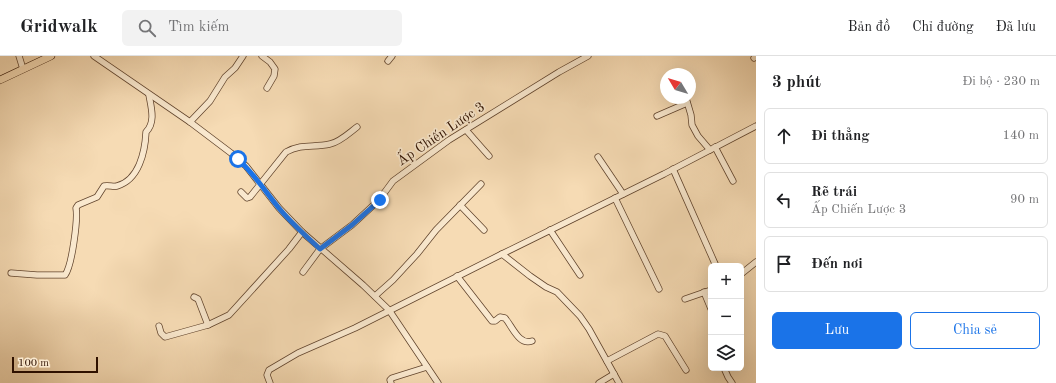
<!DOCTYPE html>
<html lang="vi">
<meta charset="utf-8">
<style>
body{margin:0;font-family:"Old Standard TT",serif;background:#f2f2f2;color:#202124}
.controls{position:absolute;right:12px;bottom:12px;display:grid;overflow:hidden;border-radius:6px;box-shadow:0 4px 16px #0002}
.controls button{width:36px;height:36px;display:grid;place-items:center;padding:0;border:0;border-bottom:1px solid #e0e0e0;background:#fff;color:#202124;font:20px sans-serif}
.compass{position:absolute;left:660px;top:12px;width:36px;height:36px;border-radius:50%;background:#fff;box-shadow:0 4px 16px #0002;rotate:308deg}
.scale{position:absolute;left:12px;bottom:10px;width:86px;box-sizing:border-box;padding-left:4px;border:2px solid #2f1100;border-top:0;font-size:11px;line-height:14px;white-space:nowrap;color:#2f1100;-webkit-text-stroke:3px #f9e8ce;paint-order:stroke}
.stop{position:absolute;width:12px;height:12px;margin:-9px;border:3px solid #1a73e8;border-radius:50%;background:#fff}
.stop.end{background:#1a73e8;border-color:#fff;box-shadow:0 1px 4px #0008}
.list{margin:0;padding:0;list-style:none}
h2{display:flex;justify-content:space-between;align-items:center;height:52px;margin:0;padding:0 16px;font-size:17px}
h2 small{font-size:13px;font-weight:400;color:#757577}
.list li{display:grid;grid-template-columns:26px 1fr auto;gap:12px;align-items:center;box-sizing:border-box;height:56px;margin:0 8px 8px;padding:0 8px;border:1px solid #e0e0e0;border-radius:6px}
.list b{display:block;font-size:15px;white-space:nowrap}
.list p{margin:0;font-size:13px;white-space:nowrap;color:#757577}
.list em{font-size:13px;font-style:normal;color:#757577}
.actions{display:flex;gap:8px;padding:12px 16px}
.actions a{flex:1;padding:9px 0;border:1px solid #1a73e8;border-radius:6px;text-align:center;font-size:14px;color:#1a73e8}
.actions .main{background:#1a73e8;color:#fff}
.icon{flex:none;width:22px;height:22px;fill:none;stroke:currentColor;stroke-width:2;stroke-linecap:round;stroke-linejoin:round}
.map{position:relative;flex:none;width:756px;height:327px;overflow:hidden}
header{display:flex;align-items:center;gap:24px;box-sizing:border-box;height:56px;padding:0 20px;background:#fff;border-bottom:1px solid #e0e0e0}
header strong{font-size:19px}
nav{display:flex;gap:22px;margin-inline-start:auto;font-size:14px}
.search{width:280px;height:36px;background:#f2f2f2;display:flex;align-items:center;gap:10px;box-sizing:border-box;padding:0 14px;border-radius:6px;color:#757577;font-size:15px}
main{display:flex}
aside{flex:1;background:#fff}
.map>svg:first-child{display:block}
</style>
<header>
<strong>Gridwalk</strong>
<div class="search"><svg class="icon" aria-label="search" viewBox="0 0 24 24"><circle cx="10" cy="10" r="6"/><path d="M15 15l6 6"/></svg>Tìm kiếm</div>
<nav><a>Bản đồ</a><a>Chỉ đường</a><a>Đã lưu</a></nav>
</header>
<main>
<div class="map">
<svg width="756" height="327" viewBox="0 0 756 327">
<rect width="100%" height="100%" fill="#f6dbb4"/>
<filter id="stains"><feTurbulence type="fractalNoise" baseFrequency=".005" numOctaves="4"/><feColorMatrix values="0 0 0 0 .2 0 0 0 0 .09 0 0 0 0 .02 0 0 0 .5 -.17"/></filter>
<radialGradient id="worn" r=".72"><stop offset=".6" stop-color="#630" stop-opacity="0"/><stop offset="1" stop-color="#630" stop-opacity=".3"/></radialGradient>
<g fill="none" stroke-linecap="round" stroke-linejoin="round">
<defs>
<g id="minor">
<polyline points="19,0 23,13"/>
<polyline points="94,0 190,66 231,97 246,110 279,152 302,176 363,229 389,254 438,327"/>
<polyline points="262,0 270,6 275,13 274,20 267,32"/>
<polyline points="754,2 756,0"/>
<polyline points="388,5 392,0"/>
<polyline points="686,42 691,59 692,69 698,80 710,94"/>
<polyline points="657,60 687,47"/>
<polyline points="190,66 210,45 225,21 235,12 243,0"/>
<polyline points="466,74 489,100"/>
<polyline points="715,91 733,125"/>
<polyline points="598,101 623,138"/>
<polyline points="673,113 716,210"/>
<path d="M241 136 247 142 250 141 286 96C303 87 313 92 330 88 340 86 349 77 357 71"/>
<polyline points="615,142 659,233"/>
<polyline points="460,149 484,174"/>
<polyline points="550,174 580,219"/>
<polyline points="502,198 664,118 756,70"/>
<polyline points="303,216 320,193 352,169 379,144 393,125 449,84 559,16 588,0"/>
<path d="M11 217 37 219H65C72 210 78 163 76 152L78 149 97 141 104 130C109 129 113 131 117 130 139 124 145 96 146 76 156 66 151 51 149 39"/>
<polyline points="741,218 756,206"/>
<path d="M457 220 492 265H495L500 261 505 262C512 270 519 290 532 285"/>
<polyline points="704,236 711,253"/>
<polyline points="375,240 393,224 417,198 436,174 481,128"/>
<polyline points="194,241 198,243 208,269"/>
<polyline points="685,243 711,234"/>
<polyline points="159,270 161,277 165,281 208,269 229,259 289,193 302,176"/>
<polyline points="607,305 658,278 665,280 686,314"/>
<polyline points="724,312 728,321 732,327"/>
<polyline points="270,327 267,319 269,314 298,297 355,272 502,198 530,220 546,231 557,236 580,260 589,273 619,327"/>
<polyline points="391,327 390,324 392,322 427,311"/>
<polyline points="599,327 614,318"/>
</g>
<polyline id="major" points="0,24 51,0"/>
</defs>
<!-- minor casing -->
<use href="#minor" stroke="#61442d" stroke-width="7"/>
<!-- major casing -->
<use href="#major" stroke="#2f1100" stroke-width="8"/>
<!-- minor -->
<use href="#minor" stroke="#f9e8ce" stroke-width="5.5"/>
<!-- major -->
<use href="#major" stroke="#f6dbb4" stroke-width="7"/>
</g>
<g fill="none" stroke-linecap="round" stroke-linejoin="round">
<!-- route -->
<path stroke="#1a73e8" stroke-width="5" d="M238 103C254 118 265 135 278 151 291 167 306 180 320 193L352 169 380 144"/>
</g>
<g text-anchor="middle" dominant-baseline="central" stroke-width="3.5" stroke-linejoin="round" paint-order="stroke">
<!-- street labels -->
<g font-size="14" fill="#2f1100" stroke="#f9e8ce">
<text transform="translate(441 78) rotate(-34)">Ấp Chiến Lược 3</text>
</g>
</g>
<rect width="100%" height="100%" filter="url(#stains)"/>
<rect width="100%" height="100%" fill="url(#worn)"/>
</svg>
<div class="controls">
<button>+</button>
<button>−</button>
<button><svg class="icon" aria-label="layers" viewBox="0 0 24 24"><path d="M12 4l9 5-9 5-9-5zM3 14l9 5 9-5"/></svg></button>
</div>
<svg class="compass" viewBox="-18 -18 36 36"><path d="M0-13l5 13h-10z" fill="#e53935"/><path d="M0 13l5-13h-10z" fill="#757577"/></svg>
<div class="scale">100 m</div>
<div class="stop" style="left:238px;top:103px"></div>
<div class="stop end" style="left:380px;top:144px"></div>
</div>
<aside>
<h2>3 phút<small>Đi bộ · 230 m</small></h2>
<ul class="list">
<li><svg class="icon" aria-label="ahead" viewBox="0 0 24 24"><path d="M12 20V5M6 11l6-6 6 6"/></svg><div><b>Đi thẳng</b></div><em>140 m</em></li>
<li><svg class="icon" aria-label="left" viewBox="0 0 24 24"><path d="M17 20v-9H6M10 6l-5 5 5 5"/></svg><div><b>Rẽ trái</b><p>Ấp Chiến Lược 3</p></div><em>90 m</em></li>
<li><svg class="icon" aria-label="arrive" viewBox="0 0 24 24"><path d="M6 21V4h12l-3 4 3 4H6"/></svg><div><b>Đến nơi</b></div></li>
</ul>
<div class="actions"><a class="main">Lưu</a><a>Chia sẻ</a></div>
</aside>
</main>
